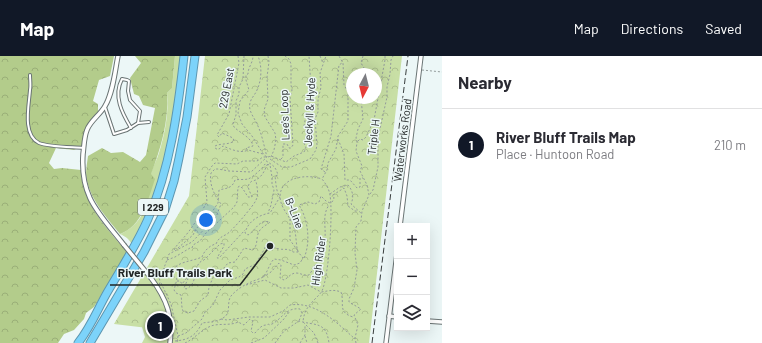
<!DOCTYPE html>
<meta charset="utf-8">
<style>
body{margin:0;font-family:Barlow,sans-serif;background:#f2f2f3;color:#2b2b33}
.controls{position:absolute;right:12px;bottom:12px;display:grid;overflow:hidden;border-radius:0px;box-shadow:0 4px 16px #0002}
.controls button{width:36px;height:36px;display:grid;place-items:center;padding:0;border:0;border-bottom:1px solid #e1e1e2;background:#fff;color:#2b2b33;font:20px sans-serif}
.compass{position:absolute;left:346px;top:12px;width:36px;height:36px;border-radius:50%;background:#fff;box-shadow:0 4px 16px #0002;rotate:187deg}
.you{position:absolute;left:206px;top:164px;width:14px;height:14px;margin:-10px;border:3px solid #fff;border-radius:50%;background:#1a73e8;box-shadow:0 0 0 6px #1a73e833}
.badge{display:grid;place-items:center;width:26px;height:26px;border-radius:50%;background:#111827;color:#fff;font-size:13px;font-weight:700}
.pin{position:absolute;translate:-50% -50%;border:2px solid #fff;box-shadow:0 1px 4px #0006}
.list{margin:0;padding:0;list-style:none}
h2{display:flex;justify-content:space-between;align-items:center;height:52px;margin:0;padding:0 16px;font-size:17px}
h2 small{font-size:13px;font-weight:400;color:#7c7c81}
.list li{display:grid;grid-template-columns:26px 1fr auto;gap:12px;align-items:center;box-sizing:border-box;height:72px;padding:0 16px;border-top:1px solid #e1e1e2}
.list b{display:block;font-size:15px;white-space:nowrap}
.list p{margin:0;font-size:13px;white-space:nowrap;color:#7c7c81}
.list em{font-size:13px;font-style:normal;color:#7c7c81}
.icon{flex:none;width:22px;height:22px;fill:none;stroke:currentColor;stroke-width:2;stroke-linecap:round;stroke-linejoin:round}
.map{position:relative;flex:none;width:442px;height:287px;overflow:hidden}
header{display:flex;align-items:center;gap:24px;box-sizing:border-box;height:56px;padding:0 20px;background:#111827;color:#fff}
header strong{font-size:19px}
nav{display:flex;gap:22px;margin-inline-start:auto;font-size:14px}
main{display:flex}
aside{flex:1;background:#fff}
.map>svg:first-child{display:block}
</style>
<header>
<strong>Map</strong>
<nav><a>Map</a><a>Directions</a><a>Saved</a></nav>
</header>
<main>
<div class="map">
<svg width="442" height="287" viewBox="0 0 442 287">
<defs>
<pattern id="forest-crowns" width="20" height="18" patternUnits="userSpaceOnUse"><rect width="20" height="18" fill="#b3cc8b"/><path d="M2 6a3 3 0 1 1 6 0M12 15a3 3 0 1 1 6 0" fill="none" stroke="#9aaf78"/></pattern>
<pattern id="park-crowns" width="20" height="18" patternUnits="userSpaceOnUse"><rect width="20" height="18" fill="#c8dfa5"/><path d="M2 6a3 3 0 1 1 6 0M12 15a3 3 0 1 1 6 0" fill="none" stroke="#acbf8e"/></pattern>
</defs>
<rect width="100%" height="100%" fill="#ecf7f7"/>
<!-- green -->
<g fill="#c8dfa5">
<path d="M175 0H181C172 69 164 127 132 190 130 183 126 181 120 178 132 174 144 160 147 147 150 138 148 127 151 117 153 110 157 104 159 97 165 77 169 57 167 37L172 32Z"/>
<polygon points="142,271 169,271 168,287 142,287 145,281"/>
</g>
<!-- forest -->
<g fill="url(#forest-crowns)">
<path d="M0 0H114L110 20 99 24 93 45 98 48V56L88 75 84 89 74 94 56 92 49 107 54 113 62 112 81 114C82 147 106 171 126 195V200L94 251 86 257 84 263 74 274 64 278 58 287H0Z"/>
<path d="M135 0H175L172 32 167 37C169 65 161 91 151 118L155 123C148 144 142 170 120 178 107 162 92 146 87 125 85 118 87 108 88 100L102 92 111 97 123 96 140 106 146 99 155 52 143 49 139 40 134 38 130 22 141 7Z"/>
</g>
<!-- park -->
<path fill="url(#park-crowns)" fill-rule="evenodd" d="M205 0H402L369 287H172L173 275 114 268 189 140ZM352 18H376V42H352Z"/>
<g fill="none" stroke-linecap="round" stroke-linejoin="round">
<defs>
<g id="service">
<path d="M30 19C30 24 31 29 30 34 29 49 22 79 39 87 49 91 72 91 83 92"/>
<polyline points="105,51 114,78 127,74 138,67 149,66"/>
<path d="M131 72C122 57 113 40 122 23L127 24 129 25 128 35 130 44 140 55 138 67"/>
</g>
<g id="minor">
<path d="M118 0C115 15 113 37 105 50 100 59 90 65 87 74 84 81 84 91 83 98 80 142 99 157 124 189"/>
<polyline points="400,170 421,0"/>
<path d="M151 222C167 244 173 260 170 287"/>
<polyline points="389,260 397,261"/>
<polyline points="427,265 442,266"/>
<polyline points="386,287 397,198"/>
</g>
<g id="motorway">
<path d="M78 287C91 271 98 252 108 235 122 211 137 188 148 163 170 113 178 54 184 0"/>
<polyline points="90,287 144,196 165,154 174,125 179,102 187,61 195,0"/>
</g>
</defs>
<!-- service casing -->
<use href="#service" stroke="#6a7474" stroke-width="4"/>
<!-- minor casing -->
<use href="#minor" stroke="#6a7474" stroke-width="5.5"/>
<!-- motorway casing -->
<use href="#motorway" stroke="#5c96b0" stroke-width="9"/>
<!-- path -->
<g stroke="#939b9b" stroke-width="1" stroke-dasharray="2 2" stroke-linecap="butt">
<path d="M238 0 239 7 229 58 217 79 219 81 222 77 233 82 234 85C229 89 221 87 215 90L216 93H219L223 90C230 93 241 98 248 94"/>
<path d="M244 0 243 23 239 31V38L236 45V59L233 68 234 71C240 77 251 81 253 90L246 92 248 94 263 98"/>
<polyline points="268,0 269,6 267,21 268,43 264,54 265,61 275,77 276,84 274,94 270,103 282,111 291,111 310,103 316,94 317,89 315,63 318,56 318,44 321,31 320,17 326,0"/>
<polyline points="320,0 323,7"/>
<polyline points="363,0 361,7 364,12 363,18"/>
<polyline points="422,14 442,16"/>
<polyline points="338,83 344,98 345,124 350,124 357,132 360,131 360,122 363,122"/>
<polyline points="358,85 360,83 363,84 366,81 374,64 385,4 385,0"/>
<polyline points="268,101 271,100 286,106 294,100 304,96 306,92 304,87 307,75 304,70 311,31 309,0"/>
<polyline points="281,103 283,101 283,88 287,88 289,92 291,92 293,89 290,42 292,34 291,29 291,8 289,3 285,0"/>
<polyline points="325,116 321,113 331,80 339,9 342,7"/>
<path d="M330 138 340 131 348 129C353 135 354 141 351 148L362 158"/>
<polyline points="370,138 373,134 378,111 378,82 387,41 387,31 390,18 391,4 393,0"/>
<polyline points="290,163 290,184 298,195"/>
<path d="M178 192 193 179 196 173 212 156 218 147 219 134C226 132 232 133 235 124 239 123 244 124 248 123 252 122 263 112 265 108L270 109 272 121V128L274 134 271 149 268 157"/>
<path d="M174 194C177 188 182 184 186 179 192 172 195 165 202 159L203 153 207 146 205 121 212 110 215 107 237 108 243 105H257L263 101H267L264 99 252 80 242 68 238 57 240 45 249 34 246 24V19L248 18C248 11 253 7 253 0"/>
<path d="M304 202C311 186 308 163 299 149L308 146 315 148 319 146 321 140 326 145 330 147 333 145 334 142 333 139 344 132 347 140 348 150 355 155H358"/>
<path d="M167 204 175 201 190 192H192L193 189 200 185 206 177 234 151 237 146 238 131 240 130 243 133 248 141H252C250 135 245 130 252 125 261 124 265 114 268 107"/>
<path d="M164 212 167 215 177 223 174 234 176 237 181 239C182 245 181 250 183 255L188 257 194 255 200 245 208 239 209 231 215 217 224 212 228 207 235 206 244 192 253 194C259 188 255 181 260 174 263 170 267 169 270 166 259 163 256 174 248 179L245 177C248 165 259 159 270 157L280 141C276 136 276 127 275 120L278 119C275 109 273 110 265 104"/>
<path d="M171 217C176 205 191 206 202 201 204 195 210 189 216 188 219 181 222 181 227 178 232 175 255 148 256 144 259 138 257 131 256 125"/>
<path d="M263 221 271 216 279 207 281 209 280 222 284 224C288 222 291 217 296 217 301 217 303 220 309 219 315 211 325 192 325 182 326 170 322 159 329 149"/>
<path d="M177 225H180L182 228 190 218 184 232 186 233C200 227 191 208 204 204L220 188 224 187V190L217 202H219L245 174"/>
<polyline points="161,227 171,248 178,280 177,287"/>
<path d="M159 228 160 227 159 218 164 212 169 198 192 186 216 161 221 148C214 139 209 128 211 117L215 113H218L229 115 251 116 267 101C264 90 262 78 257 68 254 61 248 55 250 47 251 42 255 39 257 34 262 23 262 10 258 0"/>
<path d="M246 229 265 224 281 232H294L308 229 321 236C329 235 333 233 341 236 345 248 337 256 353 261"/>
<path d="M221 263 227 264 249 261H270L283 255 290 249C316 245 337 267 355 283"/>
<path d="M178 280 186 277 202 263 205 256 213 249 220 234 230 224 239 221 243 218 245 213 256 208C259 201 263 197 266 189 272 188 274 192 279 193 285 194 288 192 293 196H298"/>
<polyline points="305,280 307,287"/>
<path d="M175 285C188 284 196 280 202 267 209 266 217 266 223 262 232 257 226 247 231 240 236 234 244 229 251 226 255 224 260 223 263 221 268 216 269 208 274 203L281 204 294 209 300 207 303 202C301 199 297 196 297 192 296 185 296 178 294 171 290 160 280 152 280 140 281 120 308 118 322 123"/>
<path d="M185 287C194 283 201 274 211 270 219 267 230 270 238 266L244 269 250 263 252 264 253 266 251 275 253 277H255C258 274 261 269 266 269 272 267 266 270 272 268 282 263 286 251 300 253L302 257 299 265"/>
<polyline points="251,287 264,282 283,264 290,255"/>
<path d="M275 287 284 275 299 265C316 270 326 265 329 287"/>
<polyline points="300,287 305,279 305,269"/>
<path d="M318 287 314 277 303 266C304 255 308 250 316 242 318 240 320 238 322 235 329 219 333 158 330 139 329 133 326 128 322 123L327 114 328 107 336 93 338 80 348 65V36L344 29 343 7 339 0"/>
<polyline points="356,287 355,282 358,269 354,259 361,253 349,246 349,243 354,232 357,214 355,197 356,171 361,165 362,155 369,139 367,129 360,115 362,110 356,95 357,86 356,82 358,73 363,63 361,42"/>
</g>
<!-- service -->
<use href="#service" stroke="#fff" stroke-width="2"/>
<!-- minor -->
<use href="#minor" stroke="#fff" stroke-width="3.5"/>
<!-- motorway -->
<use href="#motorway" stroke="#7cd3fa" stroke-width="7"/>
<!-- rail -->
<polyline stroke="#393e3e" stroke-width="1" stroke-dasharray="6 3" stroke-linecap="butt" points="372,287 408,0"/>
<defs>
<polyline id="minor-bridge" points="124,189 151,222"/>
</defs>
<!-- minor-bridge casing -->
<use href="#minor-bridge" stroke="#6a7474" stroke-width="5.5" stroke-linecap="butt"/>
<!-- minor-bridge -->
<use href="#minor-bridge" stroke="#fff" stroke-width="3.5"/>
</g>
<g text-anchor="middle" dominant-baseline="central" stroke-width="3" stroke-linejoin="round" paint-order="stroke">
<!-- shield labels -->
<rect fill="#ecf7f7" stroke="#5f6565" stroke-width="1" x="138" y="143" width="30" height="16" rx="3"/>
<g font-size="10" font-weight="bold" fill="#222626">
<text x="153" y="151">I 229</text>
</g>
<!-- street labels -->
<g font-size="11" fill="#222626" stroke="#ecf7f7">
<text transform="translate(226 32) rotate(-79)">229 East</text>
<text transform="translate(309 56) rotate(-87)">Jeckyll &amp; Hyde</text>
<text transform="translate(284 59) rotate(-92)">Lee's Loop</text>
<text transform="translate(373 81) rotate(-83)">Triple H</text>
<text transform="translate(402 84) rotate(-83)">Waterworks Road</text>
<text transform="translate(295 157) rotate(68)">B-Line</text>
<text transform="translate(318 205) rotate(-82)">High Rider</text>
</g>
</g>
<!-- callouts -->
<path fill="none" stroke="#222626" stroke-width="1.5" d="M270 190L240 229H110"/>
<circle fill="#222626" stroke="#ecf7f7" stroke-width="1.5" cx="270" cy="190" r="4"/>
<g font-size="12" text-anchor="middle" font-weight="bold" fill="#222626" stroke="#ecf7f7" stroke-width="3" stroke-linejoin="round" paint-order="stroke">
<text x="175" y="221">River Bluff Trails Park</text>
</g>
</svg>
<div class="controls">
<button>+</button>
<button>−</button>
<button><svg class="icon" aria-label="layers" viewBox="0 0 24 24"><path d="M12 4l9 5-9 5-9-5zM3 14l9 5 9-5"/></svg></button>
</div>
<svg class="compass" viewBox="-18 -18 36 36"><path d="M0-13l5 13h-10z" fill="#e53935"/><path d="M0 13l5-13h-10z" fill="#7c7c81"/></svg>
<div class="you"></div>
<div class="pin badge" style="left:160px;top:270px">1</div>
</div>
<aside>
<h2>Nearby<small></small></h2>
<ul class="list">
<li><span class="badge">1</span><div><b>River Bluff Trails Map</b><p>Place · Huntoon Road</p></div><em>210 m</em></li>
</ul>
</aside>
</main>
